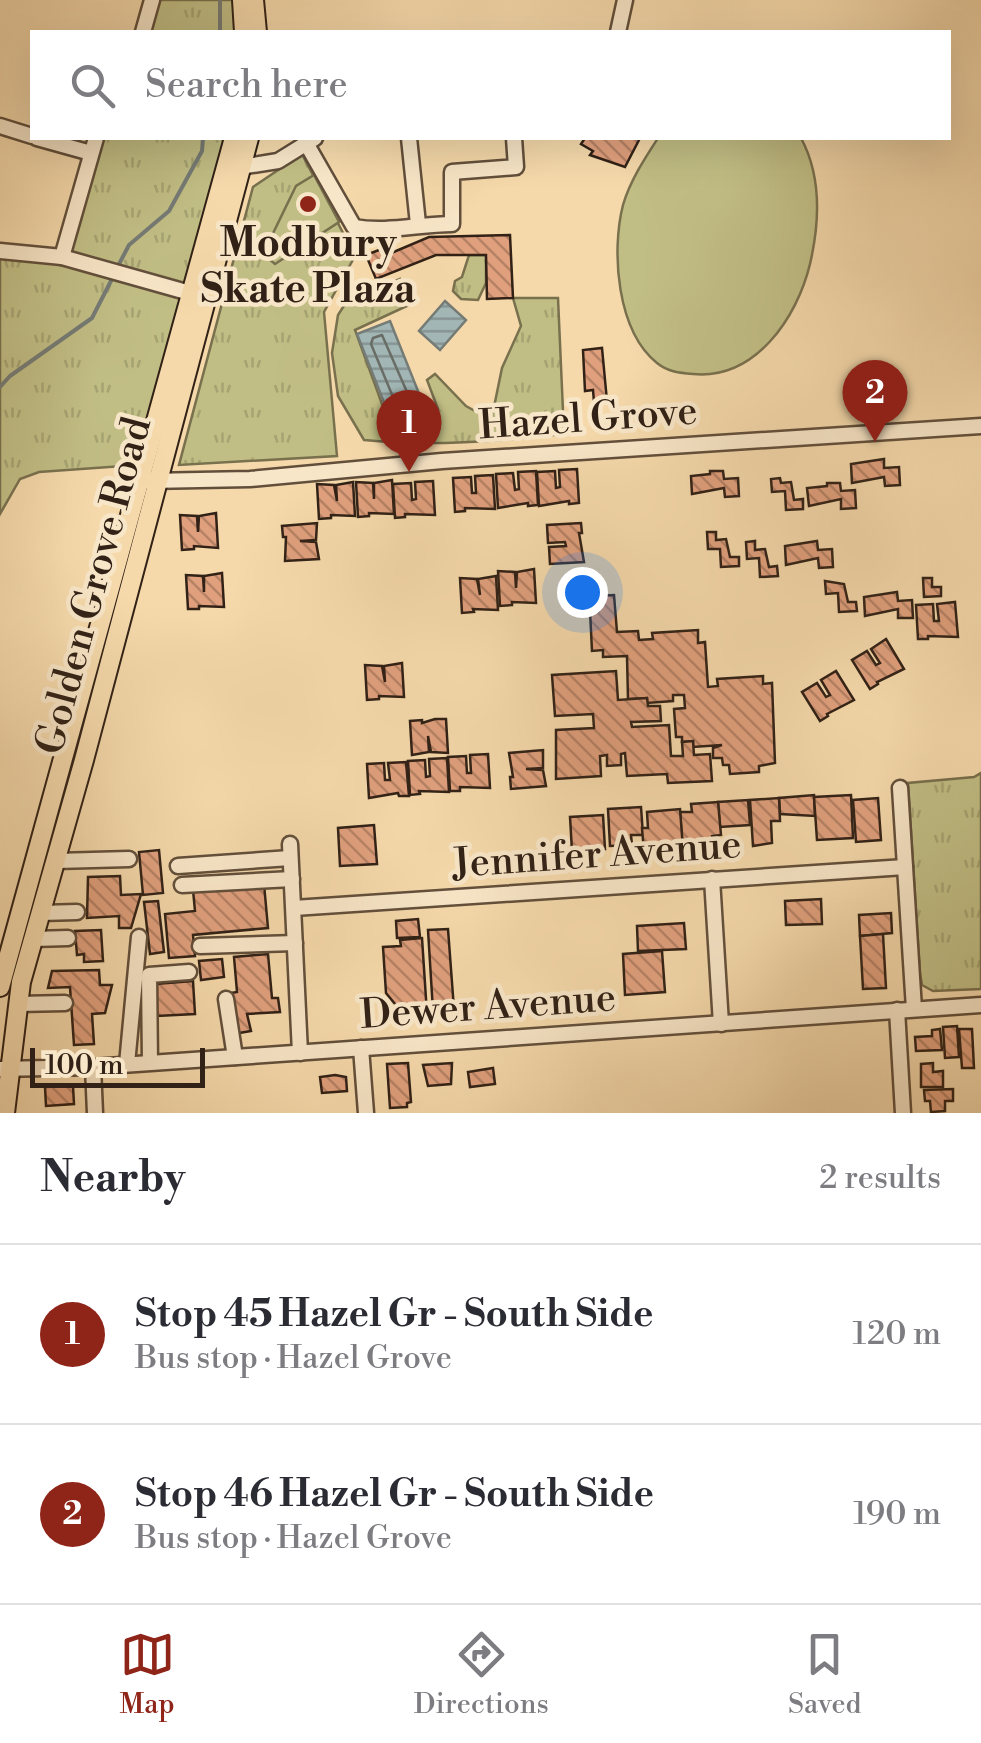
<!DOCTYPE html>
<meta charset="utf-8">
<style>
body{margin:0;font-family:"Libre Bodoni",serif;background:#f7f7f7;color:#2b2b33}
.scale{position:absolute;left:30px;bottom:25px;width:175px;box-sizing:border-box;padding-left:10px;border:5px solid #312116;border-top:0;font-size:28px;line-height:35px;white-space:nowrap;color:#312116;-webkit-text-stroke:8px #f8e6c8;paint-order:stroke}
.you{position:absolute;left:582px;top:592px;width:35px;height:35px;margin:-25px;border:8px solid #fff;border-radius:50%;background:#1a73e8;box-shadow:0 0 0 15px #1a73e833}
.badge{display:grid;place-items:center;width:65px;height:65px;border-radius:50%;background:#8f2418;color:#fff;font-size:32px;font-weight:700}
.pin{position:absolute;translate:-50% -82px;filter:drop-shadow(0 2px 5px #0008)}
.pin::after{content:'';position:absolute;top:52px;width:35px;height:30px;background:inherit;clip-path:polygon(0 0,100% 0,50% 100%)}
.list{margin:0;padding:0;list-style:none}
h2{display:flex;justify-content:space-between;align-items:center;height:130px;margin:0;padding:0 40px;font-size:42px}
h2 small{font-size:32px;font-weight:400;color:#7c7c81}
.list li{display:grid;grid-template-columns:65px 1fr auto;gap:30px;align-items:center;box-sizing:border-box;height:180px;padding:0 40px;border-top:2px solid #e1e1e2}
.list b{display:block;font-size:38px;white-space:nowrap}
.list p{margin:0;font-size:32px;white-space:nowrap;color:#7c7c81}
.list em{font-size:32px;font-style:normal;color:#7c7c81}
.icon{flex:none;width:55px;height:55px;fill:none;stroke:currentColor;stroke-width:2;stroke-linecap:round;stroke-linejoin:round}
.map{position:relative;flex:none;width:981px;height:1113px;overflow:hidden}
.search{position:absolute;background:#fff;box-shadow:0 10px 40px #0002;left:30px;right:30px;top:30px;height:110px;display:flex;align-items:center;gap:25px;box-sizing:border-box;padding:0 35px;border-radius:0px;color:#7c7c81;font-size:38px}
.sheet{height:490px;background:#fff}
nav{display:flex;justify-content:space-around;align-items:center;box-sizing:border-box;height:140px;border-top:2px solid #e1e1e2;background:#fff;font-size:28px;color:#7c7c81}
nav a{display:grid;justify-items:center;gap:5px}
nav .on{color:#8f2418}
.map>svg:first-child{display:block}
</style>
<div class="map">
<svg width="981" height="1113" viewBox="0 0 981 1113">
<defs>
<pattern id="grass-tufts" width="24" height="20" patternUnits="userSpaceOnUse" patternTransform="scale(2.5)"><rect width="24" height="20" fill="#c1be85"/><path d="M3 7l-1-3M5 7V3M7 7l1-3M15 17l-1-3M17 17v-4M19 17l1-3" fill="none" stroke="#a6a372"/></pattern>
<pattern id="water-rules" width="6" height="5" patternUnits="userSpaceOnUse" patternTransform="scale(2.5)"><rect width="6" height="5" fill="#a2b7b5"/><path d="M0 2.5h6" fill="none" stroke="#859492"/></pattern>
<pattern id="building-back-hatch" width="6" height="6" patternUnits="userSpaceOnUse" patternTransform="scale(2.5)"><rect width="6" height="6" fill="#e0a07d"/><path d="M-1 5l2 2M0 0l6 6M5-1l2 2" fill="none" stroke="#b68265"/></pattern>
</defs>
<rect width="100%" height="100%" fill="#f5d9ab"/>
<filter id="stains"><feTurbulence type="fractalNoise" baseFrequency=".002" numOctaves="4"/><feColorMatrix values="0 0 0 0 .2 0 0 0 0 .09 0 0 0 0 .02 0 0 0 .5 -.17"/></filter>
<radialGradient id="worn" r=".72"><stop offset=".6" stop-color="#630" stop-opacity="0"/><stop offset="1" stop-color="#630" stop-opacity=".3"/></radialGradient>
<!-- grass -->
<g fill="url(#grass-tufts)" stroke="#79704e" stroke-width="2.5">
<polygon points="152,0 242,0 244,32 143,32"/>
<polygon points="96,138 234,138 141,481 123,466 39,472 20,479 0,514 0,251 62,257"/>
<polygon points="302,154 355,256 324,312 337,456 179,465 253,187"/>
<polygon points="469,255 486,255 486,283 478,300 461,299 453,291 455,281 462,277"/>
<path d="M400 279 409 305 355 330 390 426 438 409 427 380 435 374 466 406 475 411 494 407 502 368 521 326 513 298H558L564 434C497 441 431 447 364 440L338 396 332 353 338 315 347 301Z"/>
<polygon points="981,773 981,989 933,991 922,985 920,974 908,783 974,777"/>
</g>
<!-- garden -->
<g fill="#c1be85" stroke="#79704e" stroke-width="2.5">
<path d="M658 138H801C822 177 820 221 810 264 797 318 755 380 693 374 680 373 668 372 657 363 617 331 611 252 623 205 630 181 645 158 658 138Z"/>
<polygon points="314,175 339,222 275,264 263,254 296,186"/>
</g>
<!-- water -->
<g fill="url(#water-rules)" stroke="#757b75" stroke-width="2.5">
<polygon points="445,301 466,320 440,350 419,331"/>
<polygon points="390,321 422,401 389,415 357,334"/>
</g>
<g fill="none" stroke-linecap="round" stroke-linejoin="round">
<!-- shore -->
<polygon stroke="#6a6c66" stroke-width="2.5" points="382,335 407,392 406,397 399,400 393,397 371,344 373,338"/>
<!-- stream -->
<g stroke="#757b75" stroke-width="4">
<polyline points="220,0 220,32"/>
<polyline points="117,268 129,245 169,211 202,151 203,138"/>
<polyline points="0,387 10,376 92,318 113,277"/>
</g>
</g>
<!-- building -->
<g fill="url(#building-back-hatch)" stroke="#312116" stroke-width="2.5">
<polygon points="585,138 640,138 625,167 590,155 593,151 581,144"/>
<polygon points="510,235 513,298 487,299 486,255 436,255 376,279 366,255 387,247 389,254 429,237"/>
<polygon points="602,348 607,401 594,402 593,390 585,391 583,350"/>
<polygon points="884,459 884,468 899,467 900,485 885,486 884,477 852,483 851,464"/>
<polygon points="577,469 579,503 569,504 569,501 539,506 537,472 555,471 556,488 560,487 559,470"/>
<polygon points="536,471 538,505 528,506 528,503 498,508 496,474 513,473 515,490 519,489 518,472"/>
<polygon points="710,471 723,471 724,479 738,478 739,496 725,497 724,488 692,494 691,476 710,474"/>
<polygon points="493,475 495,509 465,508 465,511 455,512 453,478 471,477 472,493 476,493 475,476"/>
<polygon points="780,478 781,483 791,482 794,500 803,499 803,509 786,510 785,491 772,492 771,479"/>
<polygon points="392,480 394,514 369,513 369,516 358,517 356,482 373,483 374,499 374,483"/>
<polygon points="433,481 435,515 405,514 405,517 395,518 393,484 411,483 412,500 416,499 415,482"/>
<polygon points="353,482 355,516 331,515 331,518 319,519 317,484 334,485 337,501 336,485"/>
<polygon points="827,483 840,483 841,491 855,490 856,508 841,509 841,499 809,506 807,488 827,486"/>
<polygon points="216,513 218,548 194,546 194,549 182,550 180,515 197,516 198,532 199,516"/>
<polygon points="317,523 316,540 300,541 316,542 319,559 285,561 286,537 283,537 282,526"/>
<polygon points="581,523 582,533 579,533 584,562 550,564 549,547 566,546 565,542 548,543 547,525"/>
<polygon points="707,532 716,532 716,540 726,539 730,557 739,557 739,566 721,567 720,549 708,549"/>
<polygon points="755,541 755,550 765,549 769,567 777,566 778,576 760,577 759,558 747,559 746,542"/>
<polygon points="817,541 818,550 832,549 833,567 819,568 818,558 786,565 785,546"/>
<polygon points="534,569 536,603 512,602 512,605 500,606 498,571 515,572 516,588 517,572"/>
<polygon points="222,573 224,607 199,606 199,609 188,609 186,575 203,576 204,592 204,576"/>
<polygon points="496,576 498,610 473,609 474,612 462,613 460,578 477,579 480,595 478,579"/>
<polygon points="923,578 932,578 932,587 941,587 941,596 924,597"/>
<polygon points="825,581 844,584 848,602 856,602 857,611 839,612 838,593 826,594"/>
<polygon points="897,592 898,601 912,600 913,618 898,618 898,609 865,616 864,597"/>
<polygon points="614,595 617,632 638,631 639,640 653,639 652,633 698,630 698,643 705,642 708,687 718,686 717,679 763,676 763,684 772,683 775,763 759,766 759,772 730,774 729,765 723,765 722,758 713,758 713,748 722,745 693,747 693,741 682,742 682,737 676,737 674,709 685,708 684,695 673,695 673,701 647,703 647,698 628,699 627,656 603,657 603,650 592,651 590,611 598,611 597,596"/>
<polygon points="955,602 958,637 928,636 928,639 918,639 916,605 933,604 934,621 939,621 937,604"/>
<polygon points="886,639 904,669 877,682 878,684 870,689 852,660 867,651 876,665 880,663 871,649"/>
<polygon points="402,663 404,697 379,696 379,699 367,700 365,665 382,666 385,682 384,666"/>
<polygon points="616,671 618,700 647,698 648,706 660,706 661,721 631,722 632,727 669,725 671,756 683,756 682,742 693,741 694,755 710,754 712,781 668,783 667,774 627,776 625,753 621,754 621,765 607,766 607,755 600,756 601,776 556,779 556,730 594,728 593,714 555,716 552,675"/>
<polygon points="836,671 854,700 827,714 828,716 820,721 802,692 817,683 826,697 830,695 821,680"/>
<polygon points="435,719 446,719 448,753 431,752 428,736 429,752 412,755 410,721 422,720 422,723"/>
<polygon points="543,750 543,768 526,769 543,770 546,786 511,789 510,777 513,777 509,753"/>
<polygon points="488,754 490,788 460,787 460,791 450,791 448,757 466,756 467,773 471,773 470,755"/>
<polygon points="447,758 449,792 419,791 420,794 410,795 408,761 425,760 426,777 430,776 429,759"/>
<polygon points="406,762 409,796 399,796 398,793 369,798 367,764 384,763 385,780 390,780 388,763"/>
<polygon points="814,795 815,816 780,814 779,798"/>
<polygon points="851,795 853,838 817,840 814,797"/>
<polygon points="779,798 780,821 771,821 772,843 753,846 750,800"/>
<polygon points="878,798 881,840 856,842 853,800"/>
<polygon points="748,800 750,825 720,827 718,802"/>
<polygon points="718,802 721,835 712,836 712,848 683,851 680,812 692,812 691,804"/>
<polygon points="641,807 643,835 631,835 632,845 610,846 608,809"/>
<polygon points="680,809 683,849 644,852 642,828 648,828 647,812"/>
<polygon points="603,815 605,849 572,851 570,817"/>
<polygon points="374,825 377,864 340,866 338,828"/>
<polygon points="159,850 163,893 143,895 139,852"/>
<polygon points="120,876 121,895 141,894 131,928 119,928 119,916 87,918 88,877"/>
<polygon points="264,884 268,928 193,935 195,956 169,958 165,914 195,911 193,890"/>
<polygon points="821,899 822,924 786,925 785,901"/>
<polygon points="158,901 164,952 150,954 144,902"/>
<polygon points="891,913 892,933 860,936 859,915"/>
<polygon points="418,919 420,937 397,938 396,921"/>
<polygon points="684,923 686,949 638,951 637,926"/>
<polygon points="448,929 454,1009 433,1011 428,930"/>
<polygon points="101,930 103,961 84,962 84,954 77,955 75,931"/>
<polygon points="883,934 886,988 863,989 860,936"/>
<polygon points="422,938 427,1014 417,1014 411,1006 400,1010 386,993 383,947 401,946 400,940"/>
<polygon points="662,951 665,992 625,995 623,954"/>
<polygon points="268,954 272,998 278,998 280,1012 247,1014 251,1031 239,1033 231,993 237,992 234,957"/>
<polygon points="222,959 224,977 201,980 199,961"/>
<polygon points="99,970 100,985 112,985 105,1013 92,1014 94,1044 74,1045 70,987 48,988 52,971"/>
<polygon points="193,981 195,1014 157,1016 155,984"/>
<polygon points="957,1026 959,1057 945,1058 943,1027"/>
<polygon points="940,1029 942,1050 916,1051 915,1037 932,1036 932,1030"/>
<polygon points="959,1029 972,1029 974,1068 962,1068"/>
<polygon points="408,1063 411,1102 407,1103 407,1107 390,1108 387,1064"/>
<polygon points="452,1063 451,1084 428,1086 423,1065"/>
<polygon points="933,1063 933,1072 943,1071 943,1087 921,1087 921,1064"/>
<polygon points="493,1068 495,1084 470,1087 468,1072"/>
<polygon points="335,1075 346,1077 347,1091 322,1093 320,1077"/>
<polygon points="73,1086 74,1104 46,1106 45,1087"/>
<polygon points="953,1089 953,1101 945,1101 945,1111 931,1112 930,1101 925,1101 924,1090"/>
</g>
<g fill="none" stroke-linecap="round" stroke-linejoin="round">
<defs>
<g id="minor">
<polyline points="143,32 152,0"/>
<polyline points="618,32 625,0"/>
<polyline points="0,126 32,136"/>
<polyline points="37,138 91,153"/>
<polyline points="409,138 418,224"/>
<path d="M306 143 354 227C387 233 419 224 452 224V172L516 167 514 138"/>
<polyline points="234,168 278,161 315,138"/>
<polyline points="0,251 62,257 190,293"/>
<polyline points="62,257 96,138"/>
<polyline points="149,481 250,479 442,461 981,426"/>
<polyline points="900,788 914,1009"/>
<polyline points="290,844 300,1053"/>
<polyline points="56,861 129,859"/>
<polyline points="178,866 290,858"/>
<polyline points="712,879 721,1024"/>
<polyline points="182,885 292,879"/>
<polyline points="294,908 905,867"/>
<polyline points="41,913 77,912"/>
<polyline points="33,939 68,938"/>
<polyline points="200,946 295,943"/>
<polyline points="226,999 235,1057"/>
<polyline points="18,1004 65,1003"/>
<polyline points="897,1010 903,1113"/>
<polyline points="361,1048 366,1113"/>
<polyline points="150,1062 149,975 189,972"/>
<polyline points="127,1064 139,937"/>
<polyline points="93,1067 95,1113"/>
<polyline points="0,1069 93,1067 981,1005"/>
</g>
<g id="major">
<polyline points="242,0 244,32"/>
<polyline points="254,0 257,32"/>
<polyline points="0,987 234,138"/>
<polyline points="5,1113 21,982 84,760 249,138"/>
</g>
</defs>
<!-- minor casing -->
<use href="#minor" stroke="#624f3b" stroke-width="19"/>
<!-- major casing -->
<use href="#major" stroke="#312116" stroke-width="22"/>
<!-- minor -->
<use href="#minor" stroke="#f8e6c8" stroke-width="14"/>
<!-- major -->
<use href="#major" stroke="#f5d9ab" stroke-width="18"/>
</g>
<!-- markers -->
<circle fill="#8f2418" stroke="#f8e6c8" stroke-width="4" cx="308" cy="204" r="10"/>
<g text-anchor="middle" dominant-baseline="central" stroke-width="9" stroke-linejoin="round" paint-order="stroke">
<!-- poi labels -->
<g font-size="40" font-weight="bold" fill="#312116" stroke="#f8e6c8">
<text x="308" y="244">Modbury<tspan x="308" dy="46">Skate Plaza</tspan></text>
</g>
<!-- street labels -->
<g font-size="40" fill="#312116" stroke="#f8e6c8">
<text transform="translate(588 419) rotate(-4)">Hazel Grove</text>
<text transform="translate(94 586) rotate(-75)">Golden Grove Road</text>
<text transform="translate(597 855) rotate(-4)">Jennifer Avenue</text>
<text transform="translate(488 1007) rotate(-4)">Dewer Avenue</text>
</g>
</g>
<rect width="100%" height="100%" filter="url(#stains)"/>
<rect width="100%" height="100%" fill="url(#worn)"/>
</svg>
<div class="scale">100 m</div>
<div class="you"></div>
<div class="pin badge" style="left:409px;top:472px">1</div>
<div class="pin badge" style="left:875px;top:442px">2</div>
<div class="search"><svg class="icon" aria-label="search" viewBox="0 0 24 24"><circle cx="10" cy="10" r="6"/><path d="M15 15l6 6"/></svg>Search here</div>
</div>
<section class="sheet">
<h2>Nearby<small>2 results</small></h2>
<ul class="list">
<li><span class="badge">1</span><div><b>Stop 45 Hazel Gr - South Side</b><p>Bus stop · Hazel Grove</p></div><em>120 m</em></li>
<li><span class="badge">2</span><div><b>Stop 46 Hazel Gr - South Side</b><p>Bus stop · Hazel Grove</p></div><em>190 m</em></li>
</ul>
</section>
<nav>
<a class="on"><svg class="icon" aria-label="map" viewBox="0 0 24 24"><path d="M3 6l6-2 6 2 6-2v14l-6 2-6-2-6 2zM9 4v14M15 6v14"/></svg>Map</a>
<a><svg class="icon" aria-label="directions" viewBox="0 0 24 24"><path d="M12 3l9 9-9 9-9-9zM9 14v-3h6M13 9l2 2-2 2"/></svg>Directions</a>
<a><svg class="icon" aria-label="saved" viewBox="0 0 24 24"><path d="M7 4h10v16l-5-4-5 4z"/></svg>Saved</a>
</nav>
